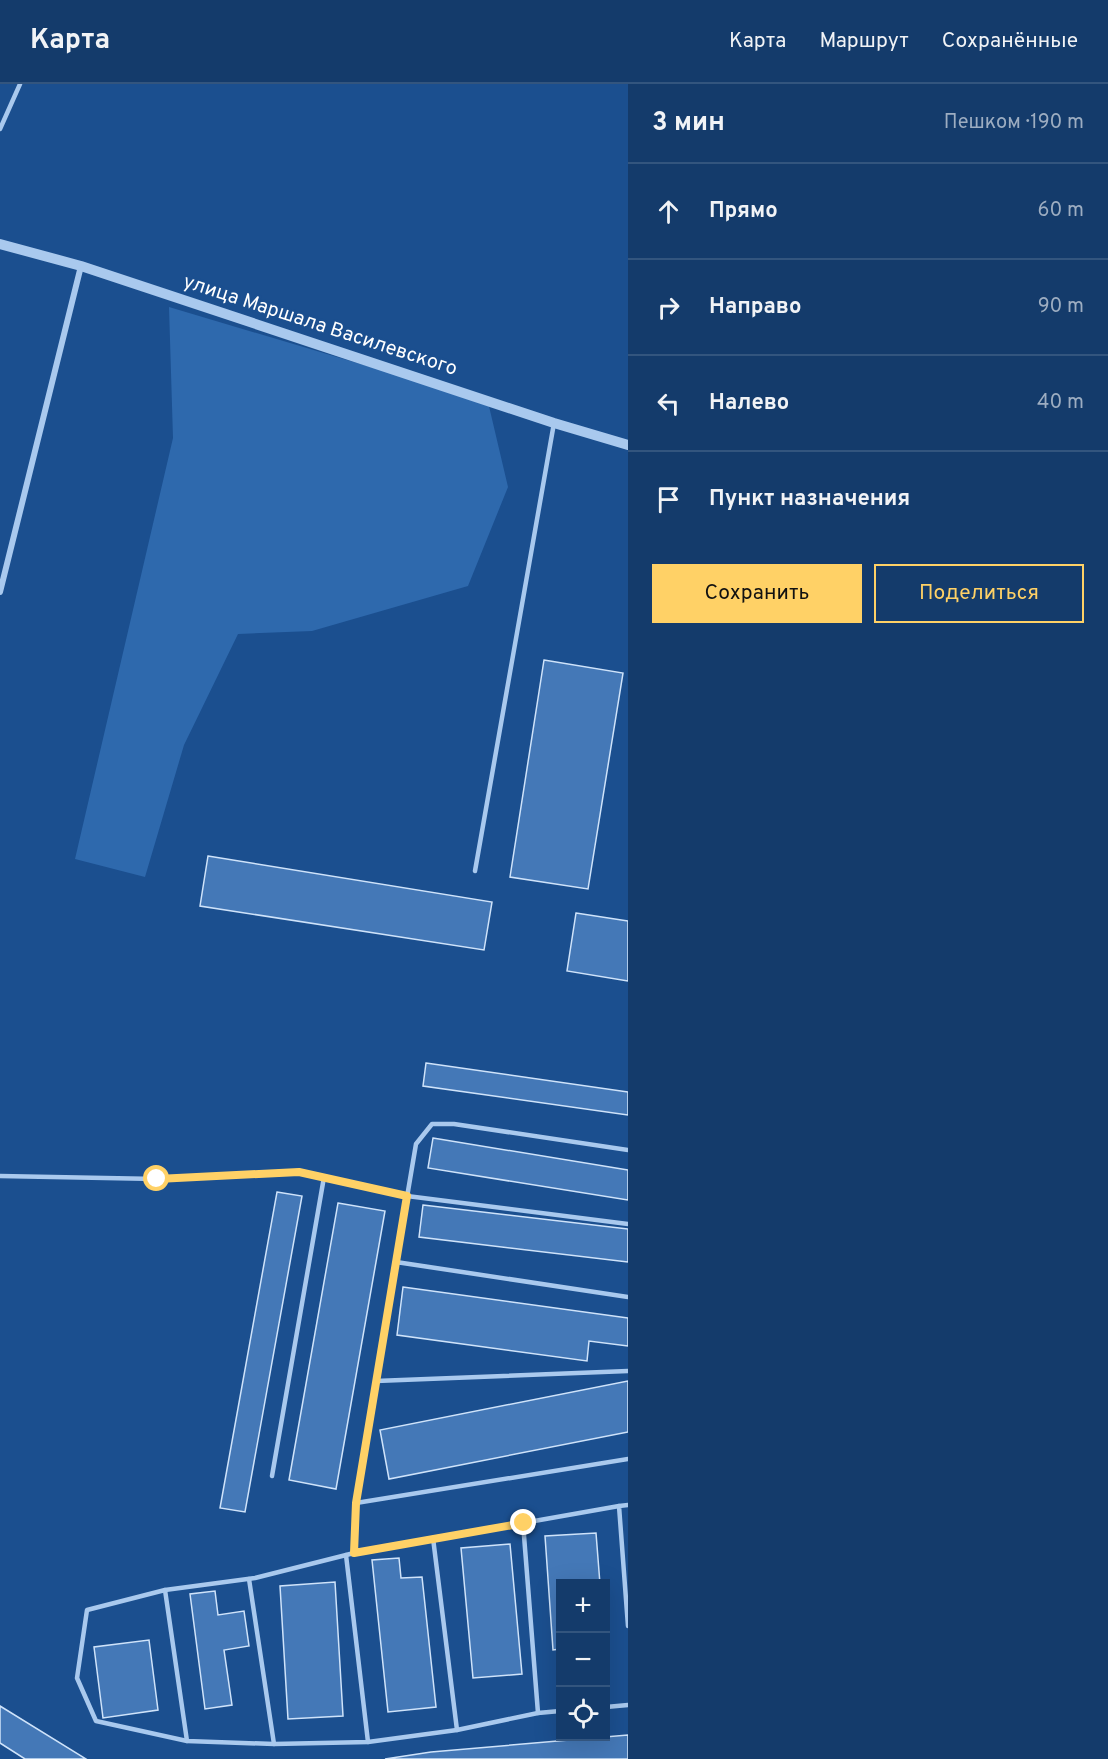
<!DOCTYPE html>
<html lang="ru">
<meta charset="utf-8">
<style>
body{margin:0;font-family:Overpass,sans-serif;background:#214673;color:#f1f3f6}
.controls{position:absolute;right:18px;bottom:18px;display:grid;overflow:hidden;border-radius:0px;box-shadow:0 6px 24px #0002}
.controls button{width:54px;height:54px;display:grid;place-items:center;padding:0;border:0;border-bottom:2px solid #33557e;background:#143b6b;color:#f1f3f6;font:30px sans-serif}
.stop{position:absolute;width:18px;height:18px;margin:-14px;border:4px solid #ffd166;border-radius:50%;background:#fff}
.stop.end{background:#ffd166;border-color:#fff;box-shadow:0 2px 6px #0008}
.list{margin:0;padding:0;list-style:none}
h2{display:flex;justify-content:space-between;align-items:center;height:78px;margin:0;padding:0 24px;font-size:26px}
h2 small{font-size:20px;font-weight:400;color:#9dadc1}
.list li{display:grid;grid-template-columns:39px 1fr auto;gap:18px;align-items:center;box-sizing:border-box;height:96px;padding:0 24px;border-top:2px solid #33557e}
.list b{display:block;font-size:22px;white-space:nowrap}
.list em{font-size:20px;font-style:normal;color:#9dadc1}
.actions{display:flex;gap:12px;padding:18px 24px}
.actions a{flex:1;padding:14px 0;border:2px solid #ffd166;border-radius:0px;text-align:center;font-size:21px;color:#ffd166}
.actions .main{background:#ffd166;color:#111}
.icon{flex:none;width:33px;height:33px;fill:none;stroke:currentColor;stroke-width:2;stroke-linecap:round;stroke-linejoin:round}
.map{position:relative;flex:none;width:628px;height:1675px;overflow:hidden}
header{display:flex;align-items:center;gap:36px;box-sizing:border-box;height:84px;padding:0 30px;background:#143b6b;border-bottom:2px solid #33557e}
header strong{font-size:28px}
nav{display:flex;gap:33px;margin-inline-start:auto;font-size:21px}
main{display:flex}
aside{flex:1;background:#143b6b}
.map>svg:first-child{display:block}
</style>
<header>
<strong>Карта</strong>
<nav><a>Карта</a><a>Маршрут</a><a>Сохранённые</a></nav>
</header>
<main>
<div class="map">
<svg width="628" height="1675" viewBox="0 0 628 1675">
<rect width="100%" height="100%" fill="#1b4f8f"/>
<!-- grass -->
<polygon fill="#2e69ad" points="169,223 488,318 508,403 468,502 312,547 238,550 184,661 145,793 75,775 173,354"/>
<!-- building -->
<g fill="#4478b7" stroke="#cfe3fa" stroke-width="1.5">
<polygon points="544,576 623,589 588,805 510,793"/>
<polygon points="208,772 492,818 484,866 200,822"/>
<polygon points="576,829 628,837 628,897 567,887"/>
<polygon points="426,979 628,1008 628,1031 423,1002"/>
<polygon points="433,1054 628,1086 628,1116 428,1084"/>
<polygon points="277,1108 302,1112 245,1428 220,1424"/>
<polygon points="338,1119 385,1127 336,1405 289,1396"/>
<polygon points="423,1121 628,1145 628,1178 419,1153"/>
<polygon points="403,1203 628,1234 628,1262 589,1257 587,1277 397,1251"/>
<polygon points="628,1297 628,1348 389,1395 380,1346"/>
<polygon points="596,1449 600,1500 560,1500 560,1565 553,1566 545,1452"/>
<polygon points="510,1460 522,1590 473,1594 461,1464"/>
<polygon points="399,1474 401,1494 422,1493 436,1623 388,1628 372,1476"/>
<polygon points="335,1498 343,1632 288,1635 280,1502"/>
<polygon points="215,1507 218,1531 244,1527 249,1562 224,1566 232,1621 205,1625 190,1510"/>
<polygon points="149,1556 158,1626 103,1634 94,1563"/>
<polygon points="0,1622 86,1675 25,1675 0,1659"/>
<polygon points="628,1651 628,1675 385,1675 431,1668"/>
</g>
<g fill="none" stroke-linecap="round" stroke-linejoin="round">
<!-- service -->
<g stroke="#a9c9ee" stroke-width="4.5">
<polyline points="0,45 20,0"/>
<polyline points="475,787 554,339"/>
<polyline points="0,1092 157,1095 299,1087 407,1112 628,1140"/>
<polyline points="396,1178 416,1060 432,1040 454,1040 628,1066"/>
<polyline points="628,1213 396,1178 356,1419 628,1375"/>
<polyline points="376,1297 628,1287"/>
<polyline points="272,1392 324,1093"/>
<polyline points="356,1419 354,1469 255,1494 165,1506 87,1526 77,1594 96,1637 187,1657 274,1660 368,1658 457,1646 538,1629 560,1627"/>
<polyline points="628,1421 619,1422 628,1542"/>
<polyline points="433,1454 523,1439"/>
<polyline points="354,1469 433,1454 457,1646"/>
<polyline points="346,1471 368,1658"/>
<polyline points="249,1495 274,1660"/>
<polyline points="165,1506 187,1657"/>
<polyline points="606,1623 628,1621"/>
<polyline points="538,1629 523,1439 619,1422"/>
</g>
<!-- minor -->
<polyline stroke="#a9c9ee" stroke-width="6" points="0,508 81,182"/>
<!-- tertiary -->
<polyline stroke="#a9c9ee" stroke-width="10" points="0,160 81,182 554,339 628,361"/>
</g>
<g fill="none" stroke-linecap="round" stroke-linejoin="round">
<!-- route -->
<polyline stroke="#ffd166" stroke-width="8" points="157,1095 299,1088 407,1112 356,1419 354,1469 524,1439"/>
</g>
<g text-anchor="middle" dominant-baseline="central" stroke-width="5" stroke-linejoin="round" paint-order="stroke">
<!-- street labels -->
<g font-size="20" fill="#fff" stroke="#1b4f8f">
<text transform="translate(320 242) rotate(18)">улица Маршала Василевского</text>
</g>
</g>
</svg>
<div class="controls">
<button>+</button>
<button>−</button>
<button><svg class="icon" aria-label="locate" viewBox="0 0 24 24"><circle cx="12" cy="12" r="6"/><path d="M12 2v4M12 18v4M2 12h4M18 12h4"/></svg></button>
</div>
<div class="stop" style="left:157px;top:1095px"></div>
<div class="stop end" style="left:524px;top:1439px"></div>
</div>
<aside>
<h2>3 мин<small>Пешком · 190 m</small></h2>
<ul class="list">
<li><svg class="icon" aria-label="ahead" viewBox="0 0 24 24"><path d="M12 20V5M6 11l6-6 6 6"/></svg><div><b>Прямо</b></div><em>60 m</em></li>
<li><svg class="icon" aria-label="right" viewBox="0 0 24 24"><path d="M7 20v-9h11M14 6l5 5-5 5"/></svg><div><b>Направо</b></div><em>90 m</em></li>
<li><svg class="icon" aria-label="left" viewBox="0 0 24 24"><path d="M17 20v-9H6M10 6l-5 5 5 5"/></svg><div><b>Налево</b></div><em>40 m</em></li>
<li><svg class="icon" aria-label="arrive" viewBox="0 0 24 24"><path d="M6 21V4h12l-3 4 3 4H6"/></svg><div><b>Пункт назначения</b></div></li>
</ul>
<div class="actions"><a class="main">Сохранить</a><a>Поделиться</a></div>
</aside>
</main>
